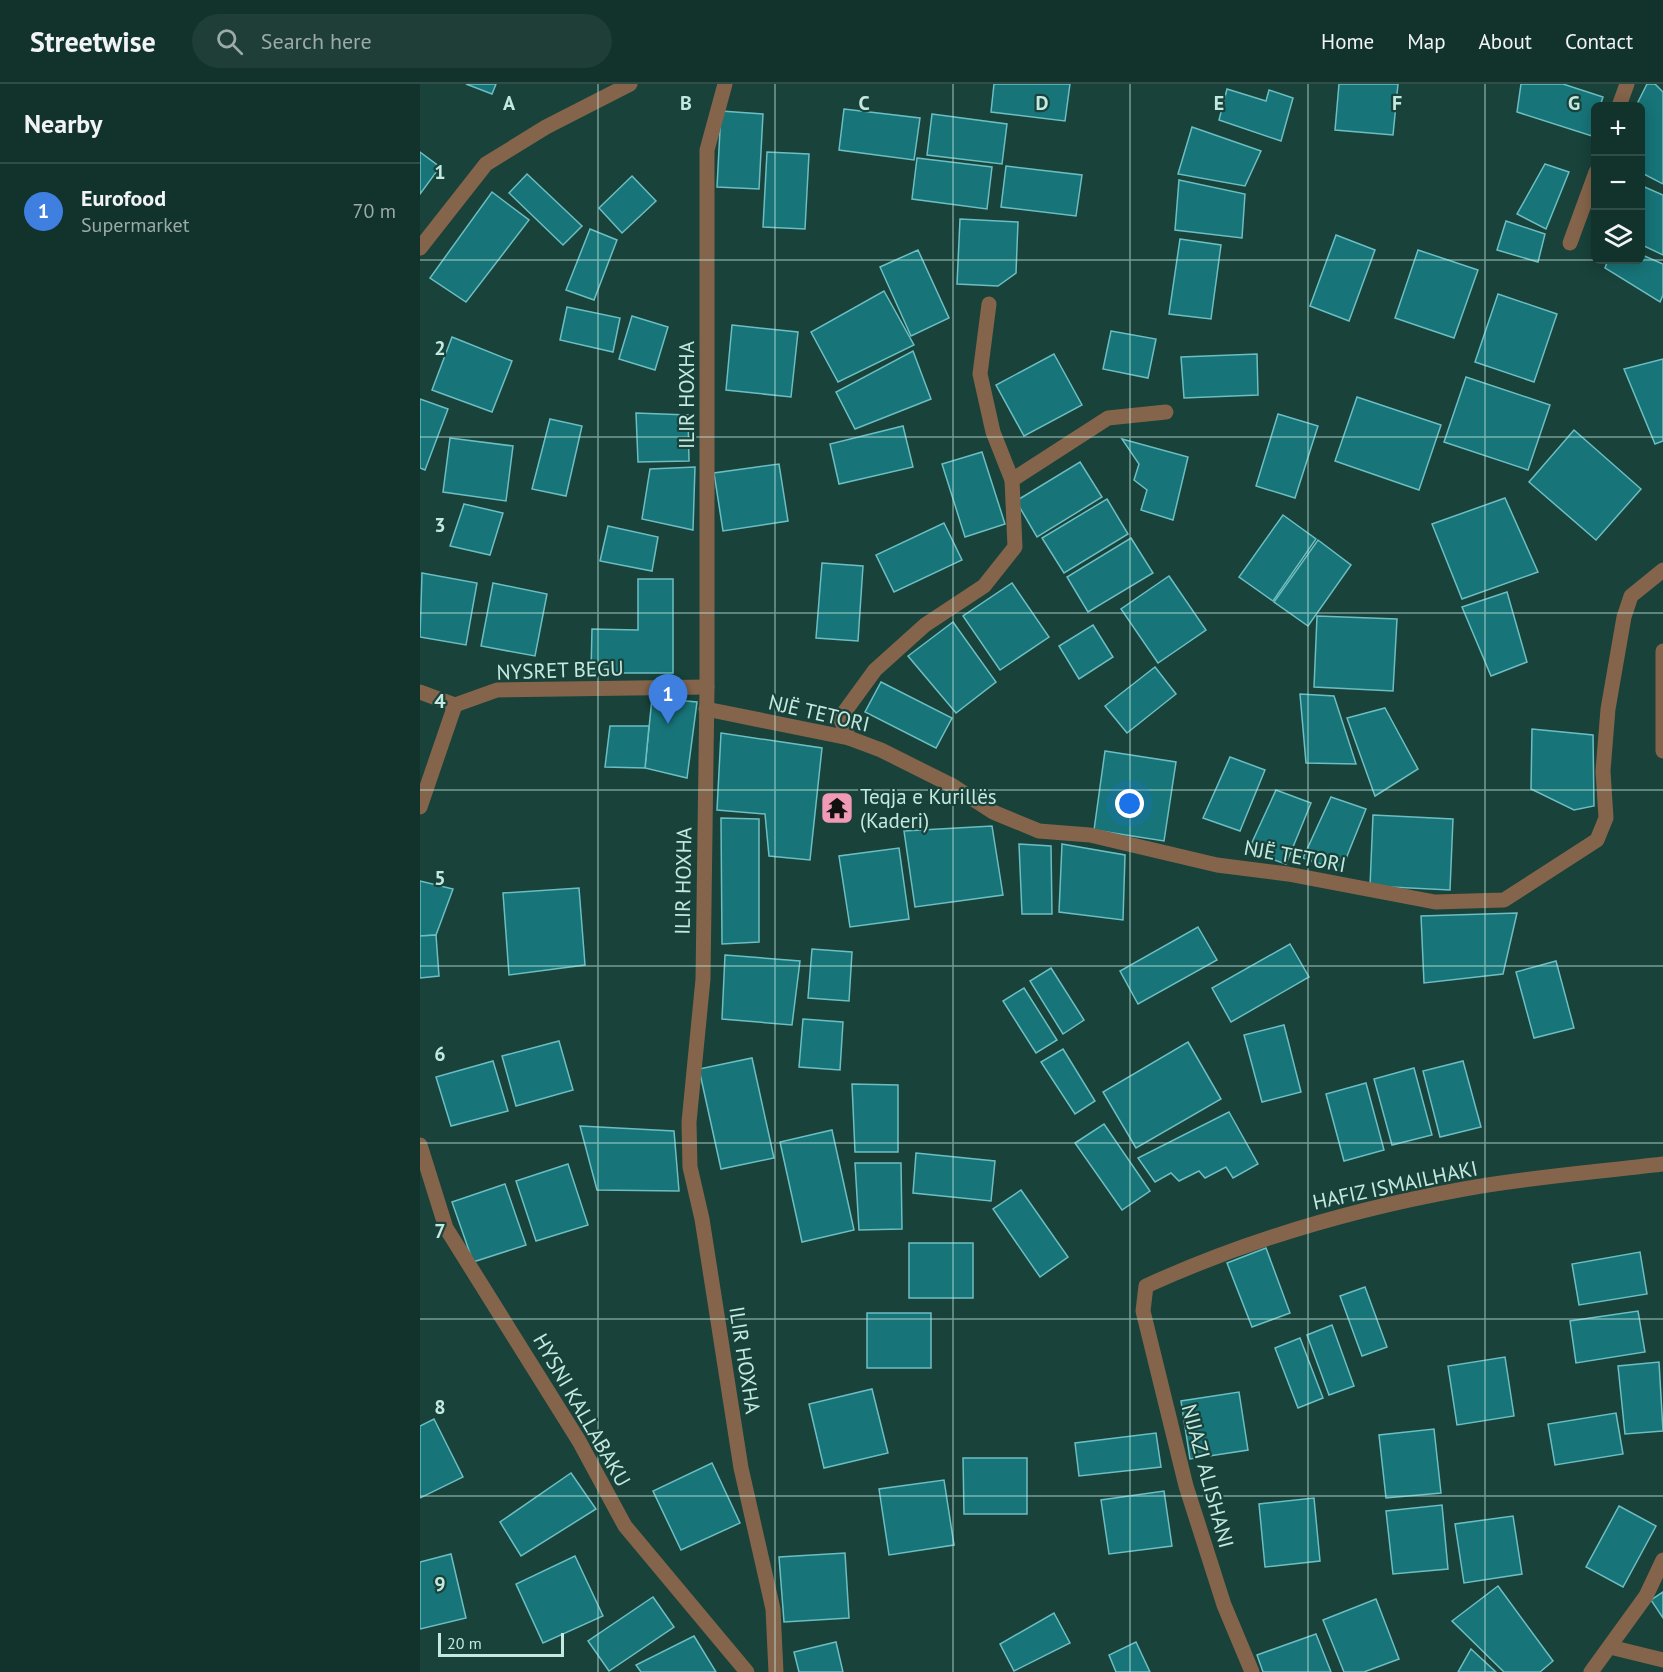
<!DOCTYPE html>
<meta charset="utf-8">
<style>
body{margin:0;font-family:"PT Sans",sans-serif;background:#1f3e38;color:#f1f3f6}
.controls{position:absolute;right:18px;top:18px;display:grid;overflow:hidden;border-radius:9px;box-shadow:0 3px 15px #0003}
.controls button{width:54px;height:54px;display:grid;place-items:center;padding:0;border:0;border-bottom:2px solid #314d48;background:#12322c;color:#f1f3f6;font:30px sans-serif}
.scale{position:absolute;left:18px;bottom:15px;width:126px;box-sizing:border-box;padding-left:6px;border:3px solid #c4e9e0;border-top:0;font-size:16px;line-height:21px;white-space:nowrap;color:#c4e9e0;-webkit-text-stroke:4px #18423a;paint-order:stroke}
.you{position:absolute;left:710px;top:720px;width:21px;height:21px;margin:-15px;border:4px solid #fff;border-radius:50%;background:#1a73e8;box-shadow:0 0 0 9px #1a73e833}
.badge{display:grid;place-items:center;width:39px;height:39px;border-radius:50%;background:#f09ab5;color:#fff;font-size:20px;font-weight:700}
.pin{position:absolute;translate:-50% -50px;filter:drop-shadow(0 2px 3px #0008)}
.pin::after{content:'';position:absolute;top:32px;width:21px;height:18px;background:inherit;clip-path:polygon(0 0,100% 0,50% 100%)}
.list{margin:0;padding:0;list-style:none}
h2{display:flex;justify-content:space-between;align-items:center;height:78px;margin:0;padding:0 24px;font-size:26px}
h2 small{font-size:20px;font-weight:400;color:#9caaa9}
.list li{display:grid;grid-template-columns:39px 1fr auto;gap:18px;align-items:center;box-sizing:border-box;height:96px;padding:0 24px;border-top:2px solid #314d48}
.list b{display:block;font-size:22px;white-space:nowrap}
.list p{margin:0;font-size:20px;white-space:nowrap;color:#9caaa9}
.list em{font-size:20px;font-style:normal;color:#9caaa9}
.icon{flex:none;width:33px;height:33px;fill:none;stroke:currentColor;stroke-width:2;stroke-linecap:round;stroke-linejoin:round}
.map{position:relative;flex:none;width:1243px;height:1588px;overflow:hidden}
header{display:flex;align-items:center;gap:36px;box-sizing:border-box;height:84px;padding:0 30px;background:#12322c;border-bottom:2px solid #314d48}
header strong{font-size:28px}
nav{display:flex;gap:33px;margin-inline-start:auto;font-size:21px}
.search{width:420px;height:54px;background:#1f3e38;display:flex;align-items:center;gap:15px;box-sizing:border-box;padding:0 21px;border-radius:33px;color:#9caaa9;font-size:22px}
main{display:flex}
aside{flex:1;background:#12322c}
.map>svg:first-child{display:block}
</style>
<header>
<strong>Streetwise</strong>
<div class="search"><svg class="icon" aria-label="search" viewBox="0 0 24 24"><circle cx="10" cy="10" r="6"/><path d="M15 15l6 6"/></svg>Search here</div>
<nav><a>Home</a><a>Map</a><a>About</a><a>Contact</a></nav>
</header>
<main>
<aside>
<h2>Nearby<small></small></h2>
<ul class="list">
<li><span class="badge" style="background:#3f7fe0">1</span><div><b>Eurofood</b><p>Supermarket</p></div><em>70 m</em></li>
</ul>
</aside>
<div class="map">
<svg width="1243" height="1588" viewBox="0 0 1243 1588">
<rect width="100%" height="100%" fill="#18423a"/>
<!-- building -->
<g fill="#177478" stroke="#6cbec2" stroke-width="1.5">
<polygon points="46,0 76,0 72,10"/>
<polygon points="574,0 650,0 645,37 571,28"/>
<polygon points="919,0 978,0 973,51 915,46"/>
<polygon points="1101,0 1143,0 1183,13 1180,22 1176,22 1172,52 1097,28"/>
<polygon points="1227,0 1235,0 1243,8 1243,100 1220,88 1220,22 1216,22"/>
<polygon points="807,5 846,17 849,6 873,14 861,57 799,36"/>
<polygon points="424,25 500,34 494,76 419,66"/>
<polygon points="301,27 343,30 339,105 297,103"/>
<polygon points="512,30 587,40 582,80 507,71"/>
<polygon points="772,43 841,67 825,102 758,90"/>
<polygon points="0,68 20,83 0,110"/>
<polygon points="347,68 389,70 385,145 343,143"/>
<polygon points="497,74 572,83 567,125 492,115"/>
<polygon points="1125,80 1149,88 1126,145 1097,130"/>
<polygon points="586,82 662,91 656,132 581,123"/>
<polygon points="107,90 162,142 143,161 89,109"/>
<polygon points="212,92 236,117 202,149 179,124"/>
<polygon points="759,96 825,110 822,154 755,146"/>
<polygon points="1220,101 1243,111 1243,171 1220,160"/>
<polygon points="72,108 109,136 46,218 10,194"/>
<polygon points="540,135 598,138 596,189 578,202 537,200"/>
<polygon points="1086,137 1125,150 1118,178 1077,166"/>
<polygon points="170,145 197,156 174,216 146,206"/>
<polygon points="916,151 955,166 929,237 890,222"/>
<polygon points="760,155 801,161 791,235 749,230"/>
<polygon points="498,166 529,234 491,252 460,183"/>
<polygon points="998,166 1058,186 1034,254 975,234"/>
<polygon points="1220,170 1243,180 1243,211 1240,218 1185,184 1188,176 1220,176"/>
<polygon points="464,207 494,261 418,298 391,248"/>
<polygon points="1078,210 1137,230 1114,298 1055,278"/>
<polygon points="147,223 200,234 193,268 140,256"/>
<polygon points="212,232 248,243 235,286 199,275"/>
<polygon points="312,241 378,248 371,313 306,306"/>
<polygon points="691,247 736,255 728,294 683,285"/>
<polygon points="32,253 92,277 72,328 12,306"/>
<polygon points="493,267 511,315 435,345 416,308"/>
<polygon points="634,270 662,321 604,352 576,301"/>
<polygon points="837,270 838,311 764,314 761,273"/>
<polygon points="1243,275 1243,357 1235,360 1204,285"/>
<polygon points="1046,293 1130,321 1108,386 1024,358"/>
<polygon points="937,313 1021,341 999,406 915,377"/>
<polygon points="0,315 28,325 5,386 0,384"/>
<polygon points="216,329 268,331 269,377 218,378"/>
<polygon points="858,330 898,342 875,414 836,402"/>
<polygon points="130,335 162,342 146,412 112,405"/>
<polygon points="483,342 493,383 419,400 410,360"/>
<polygon points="1154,346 1221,405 1176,456 1109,398"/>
<polygon points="30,354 93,362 86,417 23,408"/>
<polygon points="702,355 768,373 753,436 721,426 727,406 714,396 719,380"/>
<polygon points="562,368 585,440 545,453 522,380"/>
<polygon points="660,378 682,413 617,453 596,417"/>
<polygon points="359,380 368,437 303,447 294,389"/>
<polygon points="275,383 273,446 222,435 230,385"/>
<polygon points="1085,414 1118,488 1042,515 1012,440"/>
<polygon points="687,415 708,450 644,489 622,454"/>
<polygon points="44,420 83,429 70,471 30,462"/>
<polygon points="863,431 896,455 853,517 819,493"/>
<polygon points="524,439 542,476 474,508 456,471"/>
<polygon points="188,442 238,453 232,487 180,477"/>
<polygon points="711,454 733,489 668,528 647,493"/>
<polygon points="898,456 931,481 888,542 854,518"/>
<polygon points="402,479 443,482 438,557 396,554"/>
<polygon points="2,489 57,499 46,561 0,553"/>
<polygon points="749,492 786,546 738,579 701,525"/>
<polygon points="218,495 253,495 253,589 171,589 172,545 218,546"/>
<polygon points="73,499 127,510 115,572 61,562"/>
<polygon points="592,499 629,553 580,586 543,532"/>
<polygon points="1087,508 1107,578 1071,592 1042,523"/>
<polygon points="897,532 977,535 973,607 894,603"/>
<polygon points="533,538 576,598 536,629 488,572"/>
<polygon points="673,541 693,573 659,595 639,562"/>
<polygon points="735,583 756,610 707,649 685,622"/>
<polygon points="461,598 532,634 516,664 445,628"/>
<polygon points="880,610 914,612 936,680 886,679"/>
<polygon points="232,614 277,618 267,694 225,684"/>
<polygon points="965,624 998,685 955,712 927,634"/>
<polygon points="190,642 229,642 225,684 185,683"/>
<polygon points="1112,645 1173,651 1174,722 1154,726 1111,705"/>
<polygon points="301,649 402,664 390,776 349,772 345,730 297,726"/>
<polygon points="685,667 756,678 744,757 674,746"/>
<polygon points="810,673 845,686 820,747 783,734"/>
<polygon points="856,706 891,719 866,780 828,767"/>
<polygon points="911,713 946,725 921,787 883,774"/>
<polygon points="953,731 1033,735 1030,806 950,802"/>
<polygon points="301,734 339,735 339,858 302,860"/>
<polygon points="572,742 583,811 495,823 484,747"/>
<polygon points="599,760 631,762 632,830 602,830"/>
<polygon points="642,760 705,771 703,836 639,828"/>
<polygon points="479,764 489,835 430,843 419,772"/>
<polygon points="0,797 33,805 16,851 0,852"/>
<polygon points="159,804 165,881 89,891 83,809"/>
<polygon points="1097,829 1083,890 1004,899 1001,832"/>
<polygon points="778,843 797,876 718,920 700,887"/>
<polygon points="16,851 19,892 0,894 0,852"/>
<polygon points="870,860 889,893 811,938 792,904"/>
<polygon points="392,865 432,868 429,917 388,914"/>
<polygon points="305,871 380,877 372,941 302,935"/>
<polygon points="1136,877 1154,944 1114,954 1096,888"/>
<polygon points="631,884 664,936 643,950 610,897"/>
<polygon points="604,904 637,956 616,969 583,917"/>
<polygon points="383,935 423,938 420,986 379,983"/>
<polygon points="864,941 881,1008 842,1018 824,951"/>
<polygon points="139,957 153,1006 96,1022 82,972"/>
<polygon points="768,958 801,1015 716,1064 683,1008"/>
<polygon points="643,965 675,1017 655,1030 621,978"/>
<polygon points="332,974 354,1074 301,1085 279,985"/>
<polygon points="73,977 88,1027 31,1042 16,993"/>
<polygon points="1043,977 1061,1043 1020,1053 1003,987"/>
<polygon points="994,984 1012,1051 972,1061 954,995"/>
<polygon points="946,999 964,1066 924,1077 906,1010"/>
<polygon points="432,1000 478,1001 478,1068 435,1068"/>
<polygon points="809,1028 838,1080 813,1094 806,1083 785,1094 779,1087 759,1097 751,1089 735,1098 718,1074"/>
<polygon points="684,1040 730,1107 702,1126 655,1059"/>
<polygon points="160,1042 254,1047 259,1107 177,1106"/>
<polygon points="412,1046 434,1146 382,1158 360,1058"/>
<polygon points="496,1069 575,1077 571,1117 493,1109"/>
<polygon points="435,1079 481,1079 482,1145 439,1146"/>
<polygon points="148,1080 168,1141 116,1157 96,1097"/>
<polygon points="85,1100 106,1161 53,1178 32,1118"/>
<polygon points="601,1106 648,1173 620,1193 573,1125"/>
<rect x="489" y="1159" width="64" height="55"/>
<polygon points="846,1164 870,1229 832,1243 807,1179"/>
<polygon points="1220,1168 1227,1210 1159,1221 1152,1180"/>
<polygon points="945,1203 967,1263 942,1272 920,1212"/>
<polygon points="1218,1227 1225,1268 1156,1279 1150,1237"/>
<rect x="447" y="1229" width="64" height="55"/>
<polygon points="912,1241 934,1302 909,1311 887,1251"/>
<polygon points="880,1254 903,1314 878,1324 855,1264"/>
<polygon points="1085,1273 1094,1332 1037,1341 1028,1282"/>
<polygon points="1239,1278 1243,1347 1205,1350 1198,1282"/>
<polygon points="452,1305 468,1369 404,1384 389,1320"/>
<polygon points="819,1308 828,1366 770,1375 761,1317"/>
<polygon points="1196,1329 1203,1370 1135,1381 1128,1340"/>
<polygon points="14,1335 43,1393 0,1414 0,1342"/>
<polygon points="1014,1345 1021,1409 966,1414 959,1351"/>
<polygon points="736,1349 741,1383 659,1392 655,1359"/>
<polygon points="543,1374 607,1374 607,1430 544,1430"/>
<polygon points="292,1379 320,1439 261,1466 233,1407"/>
<polygon points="151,1389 176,1425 101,1472 80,1438"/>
<polygon points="524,1396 534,1461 469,1471 459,1405"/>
<polygon points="744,1407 752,1462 689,1470 681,1416"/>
<polygon points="894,1414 900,1477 845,1483 839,1420"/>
<polygon points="1022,1421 1028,1485 973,1490 966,1427"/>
<polygon points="1199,1422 1236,1442 1203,1503 1166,1483"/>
<polygon points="1093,1432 1102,1490 1044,1499 1035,1440"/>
<polygon points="425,1469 429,1534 364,1538 359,1473"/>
<polygon points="31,1470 46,1534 0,1545 0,1478"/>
<polygon points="155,1472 183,1532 123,1559 96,1500"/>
<polygon points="1078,1502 1133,1577 1120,1588 1084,1588 1032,1537"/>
<polygon points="1243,1508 1243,1534 1231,1516"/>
<polygon points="233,1513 254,1543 189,1587 168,1557"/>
<polygon points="956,1515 979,1575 944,1588 924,1588 903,1536"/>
<polygon points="634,1529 650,1559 594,1587 580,1560"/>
<polygon points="896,1550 911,1588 843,1588 837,1571"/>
<polygon points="274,1552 296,1588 221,1588 216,1581"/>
<polygon points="416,1558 423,1588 379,1588 374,1568"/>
<polygon points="716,1558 730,1588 696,1588 689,1571"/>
<polygon points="1051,1565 1076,1588 1038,1588"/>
</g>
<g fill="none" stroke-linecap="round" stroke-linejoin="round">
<!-- minor -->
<g stroke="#84644a" stroke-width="15">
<polyline points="305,0 287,66 287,603 283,895 269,1038 270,1083 282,1135 321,1384 353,1525 356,1588"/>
<polyline points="1199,22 1207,0"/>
<polyline points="1150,159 1176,88"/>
<polyline points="0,164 66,80 126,43 210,0"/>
<polyline points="592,396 688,334 746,328"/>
<polyline points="1243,567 1243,667"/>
<polyline points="0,608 35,621 77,606 287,603"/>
<polyline points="286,625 429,654 461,666 533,702 573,728 619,747 670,751 797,781 868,790 1015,818 1084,816 1177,756 1186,734 1183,687 1188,625 1204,533 1211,512 1243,486"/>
<polyline points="429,654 420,634 455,586 505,541 564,502 595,463 592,396 573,348 560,290 569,220"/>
<polyline points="0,723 35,621"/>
<polyline points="0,1061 26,1144 159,1357 205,1442 327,1588"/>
<polyline points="1190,1563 1243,1576"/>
<path d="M832 1588 804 1521 766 1402 723 1227 726 1202C829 1155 933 1125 1044 1105 1109 1093 1177 1088 1243 1080"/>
<polyline points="1171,1588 1226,1512 1243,1476"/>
</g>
</g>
<!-- grid -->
<path fill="none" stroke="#c4e9e0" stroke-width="1.5" stroke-opacity="0.55" d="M178 0V1588M355 0V1588M533 0V1588M710 0V1588M888 0V1588M1065 0V1588M0 176H1243M0 353H1243M0 529H1243M0 706H1243M0 882H1243M0 1059H1243M0 1235H1243M0 1412H1243"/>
<!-- icons -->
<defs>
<symbol id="temple-square" viewBox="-11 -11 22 22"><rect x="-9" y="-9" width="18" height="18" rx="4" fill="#f09ab5" stroke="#18423a"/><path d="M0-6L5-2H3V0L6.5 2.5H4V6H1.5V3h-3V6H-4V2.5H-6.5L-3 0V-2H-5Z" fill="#111"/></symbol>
</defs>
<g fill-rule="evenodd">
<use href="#temple-square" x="398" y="705" width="38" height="38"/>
</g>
<g text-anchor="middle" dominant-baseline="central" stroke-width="4.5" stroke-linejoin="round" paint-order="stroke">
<!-- street labels -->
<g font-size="21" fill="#c4e9e0" stroke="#18423a">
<text transform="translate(266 311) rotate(-90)">ILIR HOXHA</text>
<text transform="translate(140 586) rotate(-2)">NYSRET BEGU</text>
<text transform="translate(399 629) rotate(13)">NJË TETORI</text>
<text transform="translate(875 772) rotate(10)">NJË TETORI</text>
<text transform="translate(263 797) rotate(-89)">ILIR HOXHA</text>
<text transform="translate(975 1101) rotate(-12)">HAFIZ ISMAILHAKI</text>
<text transform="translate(325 1276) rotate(81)">ILIR HOXHA</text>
<text transform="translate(162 1326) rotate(60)">HYSNI KALLABAKU</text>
<text transform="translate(788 1392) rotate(75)">NIJAZI ALISHANI</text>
</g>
<!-- poi labels -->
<g font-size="21" fill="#c4e9e0" stroke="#18423a" text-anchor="start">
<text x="440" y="712">Teqja e Kurillës<tspan x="440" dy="24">(Kaderi)</tspan></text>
</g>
</g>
<g font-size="20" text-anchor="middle" font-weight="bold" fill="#c4e9e0" stroke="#18423a" stroke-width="4.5" stroke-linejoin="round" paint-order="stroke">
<text x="89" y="26">A</text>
<text x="266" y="26">B</text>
<text x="444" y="26">C</text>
<text x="622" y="26">D</text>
<text x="799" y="26">E</text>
<text x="977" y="26">F</text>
<text x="1154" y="26">G</text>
<text x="20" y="95">1</text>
<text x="20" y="271">2</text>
<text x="20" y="448">3</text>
<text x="20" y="624">4</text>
<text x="20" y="801">5</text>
<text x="20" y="977">6</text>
<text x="20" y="1154">7</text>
<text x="20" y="1330">8</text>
<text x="20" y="1507">9</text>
</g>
</svg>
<div class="controls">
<button>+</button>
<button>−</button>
<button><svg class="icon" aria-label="layers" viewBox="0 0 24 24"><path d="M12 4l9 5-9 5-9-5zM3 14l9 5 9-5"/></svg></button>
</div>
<div class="scale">20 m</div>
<div class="you"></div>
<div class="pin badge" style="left:248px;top:640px;background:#3f7fe0">1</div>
</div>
</main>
